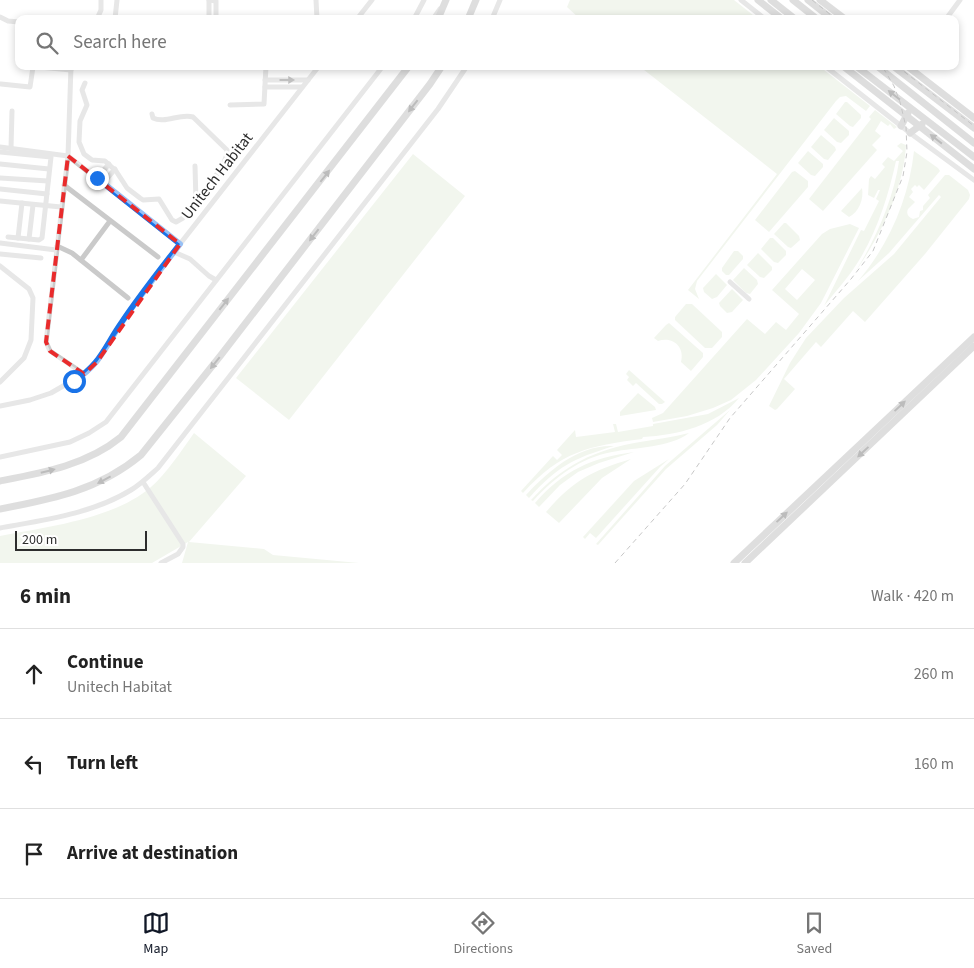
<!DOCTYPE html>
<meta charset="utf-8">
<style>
body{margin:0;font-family:"Source Sans 3",sans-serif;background:#f6f6f6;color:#222}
.scale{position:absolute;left:15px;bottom:12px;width:132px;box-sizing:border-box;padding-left:5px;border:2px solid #2d2d2d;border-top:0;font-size:14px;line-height:18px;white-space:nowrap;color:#2d2d2d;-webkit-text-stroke:4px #fff;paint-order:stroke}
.stop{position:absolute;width:15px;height:15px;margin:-11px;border:4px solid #1a73e8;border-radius:50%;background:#fff}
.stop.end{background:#1a73e8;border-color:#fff;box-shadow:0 1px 5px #0008}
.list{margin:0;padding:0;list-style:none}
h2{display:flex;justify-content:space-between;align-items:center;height:65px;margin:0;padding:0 20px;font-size:21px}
h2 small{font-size:16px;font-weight:400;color:#767676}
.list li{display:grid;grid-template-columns:32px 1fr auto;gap:15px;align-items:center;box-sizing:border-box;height:90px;padding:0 20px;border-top:1px solid #e0e0e0}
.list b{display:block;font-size:19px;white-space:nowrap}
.list p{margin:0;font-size:16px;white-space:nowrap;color:#767676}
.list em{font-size:16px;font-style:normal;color:#767676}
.icon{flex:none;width:28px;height:28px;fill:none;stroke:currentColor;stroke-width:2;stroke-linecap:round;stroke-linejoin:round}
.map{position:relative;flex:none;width:974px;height:563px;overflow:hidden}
.search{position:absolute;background:#fff;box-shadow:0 2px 8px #0003;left:15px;right:15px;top:15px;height:55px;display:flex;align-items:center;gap:12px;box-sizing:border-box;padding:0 18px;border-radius:10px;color:#767676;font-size:19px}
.sheet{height:335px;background:#fff}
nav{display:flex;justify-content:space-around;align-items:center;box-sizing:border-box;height:70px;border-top:1px solid #e0e0e0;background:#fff;font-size:14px;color:#767676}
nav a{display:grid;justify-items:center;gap:2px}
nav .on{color:#111827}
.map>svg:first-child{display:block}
</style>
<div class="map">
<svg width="974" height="563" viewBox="0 0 974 563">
<rect width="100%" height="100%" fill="#fff"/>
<!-- green -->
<g fill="#e2ebda" fill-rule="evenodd">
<polygon points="570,0 734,0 758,19 580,19 567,7"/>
<polygon points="639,66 819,66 870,106 866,111 846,96 840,97 836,101 697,281 695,289 699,299 688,290 777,174"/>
<polygon points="845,102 847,102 861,115 861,118 853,127 850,126 836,114"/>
<polygon points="875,110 897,127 894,129 890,124 888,126 881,121 875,131 881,136 872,145 877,150 823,211 809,199 871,119 869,117"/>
<polygon points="834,118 849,131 849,135 841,143 837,142 824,130"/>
<polygon points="821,135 835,147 836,150 828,160 824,159 811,147"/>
<path d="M901 143 906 145C904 188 880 237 855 272 875 241 894 198 899 161H896C887 202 873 245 846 279 839 288 831 297 824 306L861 230 864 231 879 201 876 199 880 190H878L874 198 868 195 869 179 871 176 875 179 885 167 882 164 888 157 894 161 895 160 903 151 897 146Z"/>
<polygon points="808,151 823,164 823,167 815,176 811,175 798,163"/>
<path d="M914 151 938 168 940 171 924 190 919 185 917 187 915 185 911 189 913 192 909 197 915 202 908 209C906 214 908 217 913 219L919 217 920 211 923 210V206L930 198 928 195 945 175H949L968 190 970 195 969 199 925 254 865 322 853 311 821 347 816 342 784 379 795 389 777 409 775 410 769 406 790 363 806 338 844 298 894 254 941 197 939 195 889 253 858 281C889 245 909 198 914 151Z"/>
<polygon points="413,154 465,196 289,420 236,378"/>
<polygon points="795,171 808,181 808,187 769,232 755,220 792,172"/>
<path d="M862 188C864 199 859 212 849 217L841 211Z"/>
<polygon points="784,223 786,223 799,236 800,240 791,248 788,247 774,234"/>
<path d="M850 224 859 228 821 303 799 333 756 380 731 400 713 408 687 416 653 422 652 418 663 413 747 319 765 334 776 322 786 330 799 314 772 290 822 234 830 229ZM802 269 815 280 797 300 785 289Z"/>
<polygon points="770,238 773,238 786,251 786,255 778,263 774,262 761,249"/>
<polygon points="734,251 738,251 743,256 743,259 729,275 726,275 722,271 722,268"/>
<polygon points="758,253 772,267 772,270 764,278 760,277 747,265"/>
<polygon points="744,268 757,280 758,284 750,294 746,293 733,280"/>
<polygon points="716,274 727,285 717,297 712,299 704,292 703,288"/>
<polygon points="732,289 743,300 732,312 727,313 720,306 719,303"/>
<polygon points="686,304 692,304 722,332 722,337 712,348 705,348 675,320 675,317"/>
<path d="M669 323 703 353V357L691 371 681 362C685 347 673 336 658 341L654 338 666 325Z"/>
<polygon points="629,370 665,402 662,404 659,404 636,383 633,386 627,380 629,377 626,374"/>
<polygon points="638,393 655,407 656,410 620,416 620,412"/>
<path d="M739 398C716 426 678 435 643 437L642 439C589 446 561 451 523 493L521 491 553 456 557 460 562 455 557 450 575 430 576 437 615 432 613 424H616L618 432 653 426V424L708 414Z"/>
<polygon points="730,410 717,425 666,469 598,545 596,544 665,466"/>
<path d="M194 433 246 476 189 542 264 549 273 555 359 563H182L188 542 152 563H0V536C46 527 114 519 151 487 166 474 182 450 194 433Z"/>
<path d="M689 433C669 448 637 447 612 452 580 458 555 477 533 501L531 500C563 465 594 450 640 442 657 439 673 437 689 433Z"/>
<path d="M614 446C572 459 558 466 529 498L526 495C548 471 579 444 614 446Z"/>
<path d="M634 452 599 463 578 472 560 485 539 507 535 503C564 470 591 458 634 452Z"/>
<path d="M631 459 602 478 559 523 546 512C573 481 591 471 631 459Z"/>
<polygon points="669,459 660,467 596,538 590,533 585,539 583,537 634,481"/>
</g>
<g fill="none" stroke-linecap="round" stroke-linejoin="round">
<!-- street -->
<g stroke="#cacaca" stroke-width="5">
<polyline points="209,0 216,1 216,19"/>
<polyline points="209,0 209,19"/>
<polyline points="316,0 317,19"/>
<polyline points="741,0 765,19"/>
<polyline points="0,17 8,21 19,22"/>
<polyline points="97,19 101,10 101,0"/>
<polyline points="115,19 117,0"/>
<polyline points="357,19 372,0"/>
<polyline points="414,19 424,0"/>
<polyline points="433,19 440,9"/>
<polyline points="492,19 500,0"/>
<polyline points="946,19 960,0"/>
<polyline points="29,66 71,70"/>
<polyline points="71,66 68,156 46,342 50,351 84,374"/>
<polyline points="156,66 161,67"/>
<polyline points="825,66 910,133 974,180"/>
<polyline points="265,80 308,80"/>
<path d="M85 83 82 90 87 105 80 121 79 142 84 154 92 160 105 161 116 171 127 188 140 198 143 200 159 199 172 220 176 222 183 218C193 205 229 165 227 150L193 117C180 113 165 124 153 118L152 114"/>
<polyline points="1,84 30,87 33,67"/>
<polyline points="265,87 302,87"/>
<polyline points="230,105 264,104 266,66"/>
<polyline points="0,147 68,156 180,244"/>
<polyline points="11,148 12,111"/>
<polyline points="0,152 51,157 42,238 39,240 8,237"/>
<polyline points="0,164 49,169"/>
<polyline points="195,166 196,202"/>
<polyline points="0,178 48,181"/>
<polyline points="97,178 109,164"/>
<polyline points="103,183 115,169"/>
<polyline points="64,185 158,257"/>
<polyline points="0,189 47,194"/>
<polyline points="0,201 61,207"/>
<polyline points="18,238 22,203"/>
<polyline points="29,239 33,205"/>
<polyline points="0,243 56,250"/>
<polyline points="57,246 72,253 128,298"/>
<polyline points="174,252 190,259 209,276 216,280"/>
<polyline points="0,254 41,258"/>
<polyline points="81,260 110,221"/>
<polyline points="0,266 29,289 33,298 31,340 24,358 0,382"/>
<polyline points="730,282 749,299"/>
<polyline points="0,406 30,400 51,393 84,374 97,362 121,323 180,244 319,66"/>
<polyline points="0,457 70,442 89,433 106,422 383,66"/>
<polyline points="143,482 183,544 183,547 178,554 161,563"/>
<path d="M0 528C44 520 92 514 131 490 141 484 149 476 158 468L438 109 467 66"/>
</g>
<!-- secondary -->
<g stroke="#b7b7b7" stroke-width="7">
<polyline points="758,0 782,19"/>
<polyline points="771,0 795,19"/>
<polyline points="793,0 817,19"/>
<polyline points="808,0 832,19"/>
<polyline points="820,0 845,19"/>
<polyline points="438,19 446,0"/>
<polyline points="468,19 476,0"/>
<polyline points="843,66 974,169"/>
<polyline points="856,66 974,157"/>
<polyline points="877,66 974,143"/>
<polyline points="893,66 974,128"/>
<polyline points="907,66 974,118"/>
<polyline points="901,126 908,113"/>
<polyline points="910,133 922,124"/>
<path d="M0 481C42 473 87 465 121 437L409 66"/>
<path d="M0 509C53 499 99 490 141 455L221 355 430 84 442 66"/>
<polyline points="734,563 974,337"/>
<polyline points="745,563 974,346"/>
</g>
<!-- rail -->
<g stroke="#828282" stroke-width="1" stroke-dasharray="5 4" stroke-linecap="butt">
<polyline points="812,0 836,19"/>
<polyline points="897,66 974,126"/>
<polyline points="615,563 685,484 730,418 851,279 873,251 903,176 907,152 906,127 900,102 894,86 882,66"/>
</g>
</g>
<!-- one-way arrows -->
<defs><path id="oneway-solid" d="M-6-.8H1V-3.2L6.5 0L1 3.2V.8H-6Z" transform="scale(1.25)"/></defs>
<use fill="#747474" href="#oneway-solid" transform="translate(287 80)"/>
<g fill="#6b6b6b">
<use href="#oneway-solid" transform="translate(894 95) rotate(-142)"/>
<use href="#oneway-solid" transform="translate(413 106) rotate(128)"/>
<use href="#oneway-solid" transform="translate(936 139) rotate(-142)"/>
<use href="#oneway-solid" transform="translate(325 176) rotate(-52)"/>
<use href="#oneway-solid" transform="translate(314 235) rotate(128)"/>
<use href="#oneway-solid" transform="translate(224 304) rotate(-52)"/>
<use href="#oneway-solid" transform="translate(215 363) rotate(129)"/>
<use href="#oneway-solid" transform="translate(900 406) rotate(-43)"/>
<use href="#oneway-solid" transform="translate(863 452) rotate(137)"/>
<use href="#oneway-solid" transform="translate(48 471) rotate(-14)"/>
<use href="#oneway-solid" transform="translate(104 480) rotate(152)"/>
<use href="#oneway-solid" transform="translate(782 517) rotate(-43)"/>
</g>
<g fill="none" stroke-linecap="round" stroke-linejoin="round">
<!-- route -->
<path stroke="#1a73e8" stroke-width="6" d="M74 381C101 364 105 346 122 322 140 295 160 270 180 244L97 178"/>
</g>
<!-- marked area -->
<path d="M0 0H974V563H0ZM68 156 180 244 97 362 84 374 50 351 46 342Z" fill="#fff" fill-opacity=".55" fill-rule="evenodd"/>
<path fill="none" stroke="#e92b2c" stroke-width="4" stroke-dasharray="10 6" stroke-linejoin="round" d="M68 156 180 244 97 362 84 374 50 351 46 342Z"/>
<g text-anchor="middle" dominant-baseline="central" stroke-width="5" stroke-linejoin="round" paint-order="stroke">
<!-- street labels -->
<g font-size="16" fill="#2d2d2d" stroke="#fff">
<text transform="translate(217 176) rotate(-52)">Unitech Habitat</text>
</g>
</g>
</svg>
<div class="scale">200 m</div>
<div class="stop" style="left:74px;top:381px"></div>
<div class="stop end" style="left:97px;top:178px"></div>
<div class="search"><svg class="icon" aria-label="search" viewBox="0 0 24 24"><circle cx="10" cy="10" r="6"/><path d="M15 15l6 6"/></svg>Search here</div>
</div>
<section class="sheet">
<h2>6 min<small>Walk · 420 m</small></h2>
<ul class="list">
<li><svg class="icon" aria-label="ahead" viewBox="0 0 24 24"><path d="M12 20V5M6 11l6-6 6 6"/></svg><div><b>Continue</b><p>Unitech Habitat</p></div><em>260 m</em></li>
<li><svg class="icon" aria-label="left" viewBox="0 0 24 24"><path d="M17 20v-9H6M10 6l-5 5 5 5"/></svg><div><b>Turn left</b></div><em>160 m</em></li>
<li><svg class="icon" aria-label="arrive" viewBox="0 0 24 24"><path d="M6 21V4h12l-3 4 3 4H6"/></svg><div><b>Arrive at destination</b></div></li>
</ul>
</section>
<nav>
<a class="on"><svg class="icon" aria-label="map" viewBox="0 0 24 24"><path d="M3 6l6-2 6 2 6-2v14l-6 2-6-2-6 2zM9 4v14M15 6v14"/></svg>Map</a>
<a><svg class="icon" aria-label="directions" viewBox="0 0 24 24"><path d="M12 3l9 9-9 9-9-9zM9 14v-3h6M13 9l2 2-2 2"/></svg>Directions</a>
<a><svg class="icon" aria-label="saved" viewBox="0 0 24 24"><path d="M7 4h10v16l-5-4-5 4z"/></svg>Saved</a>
</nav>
